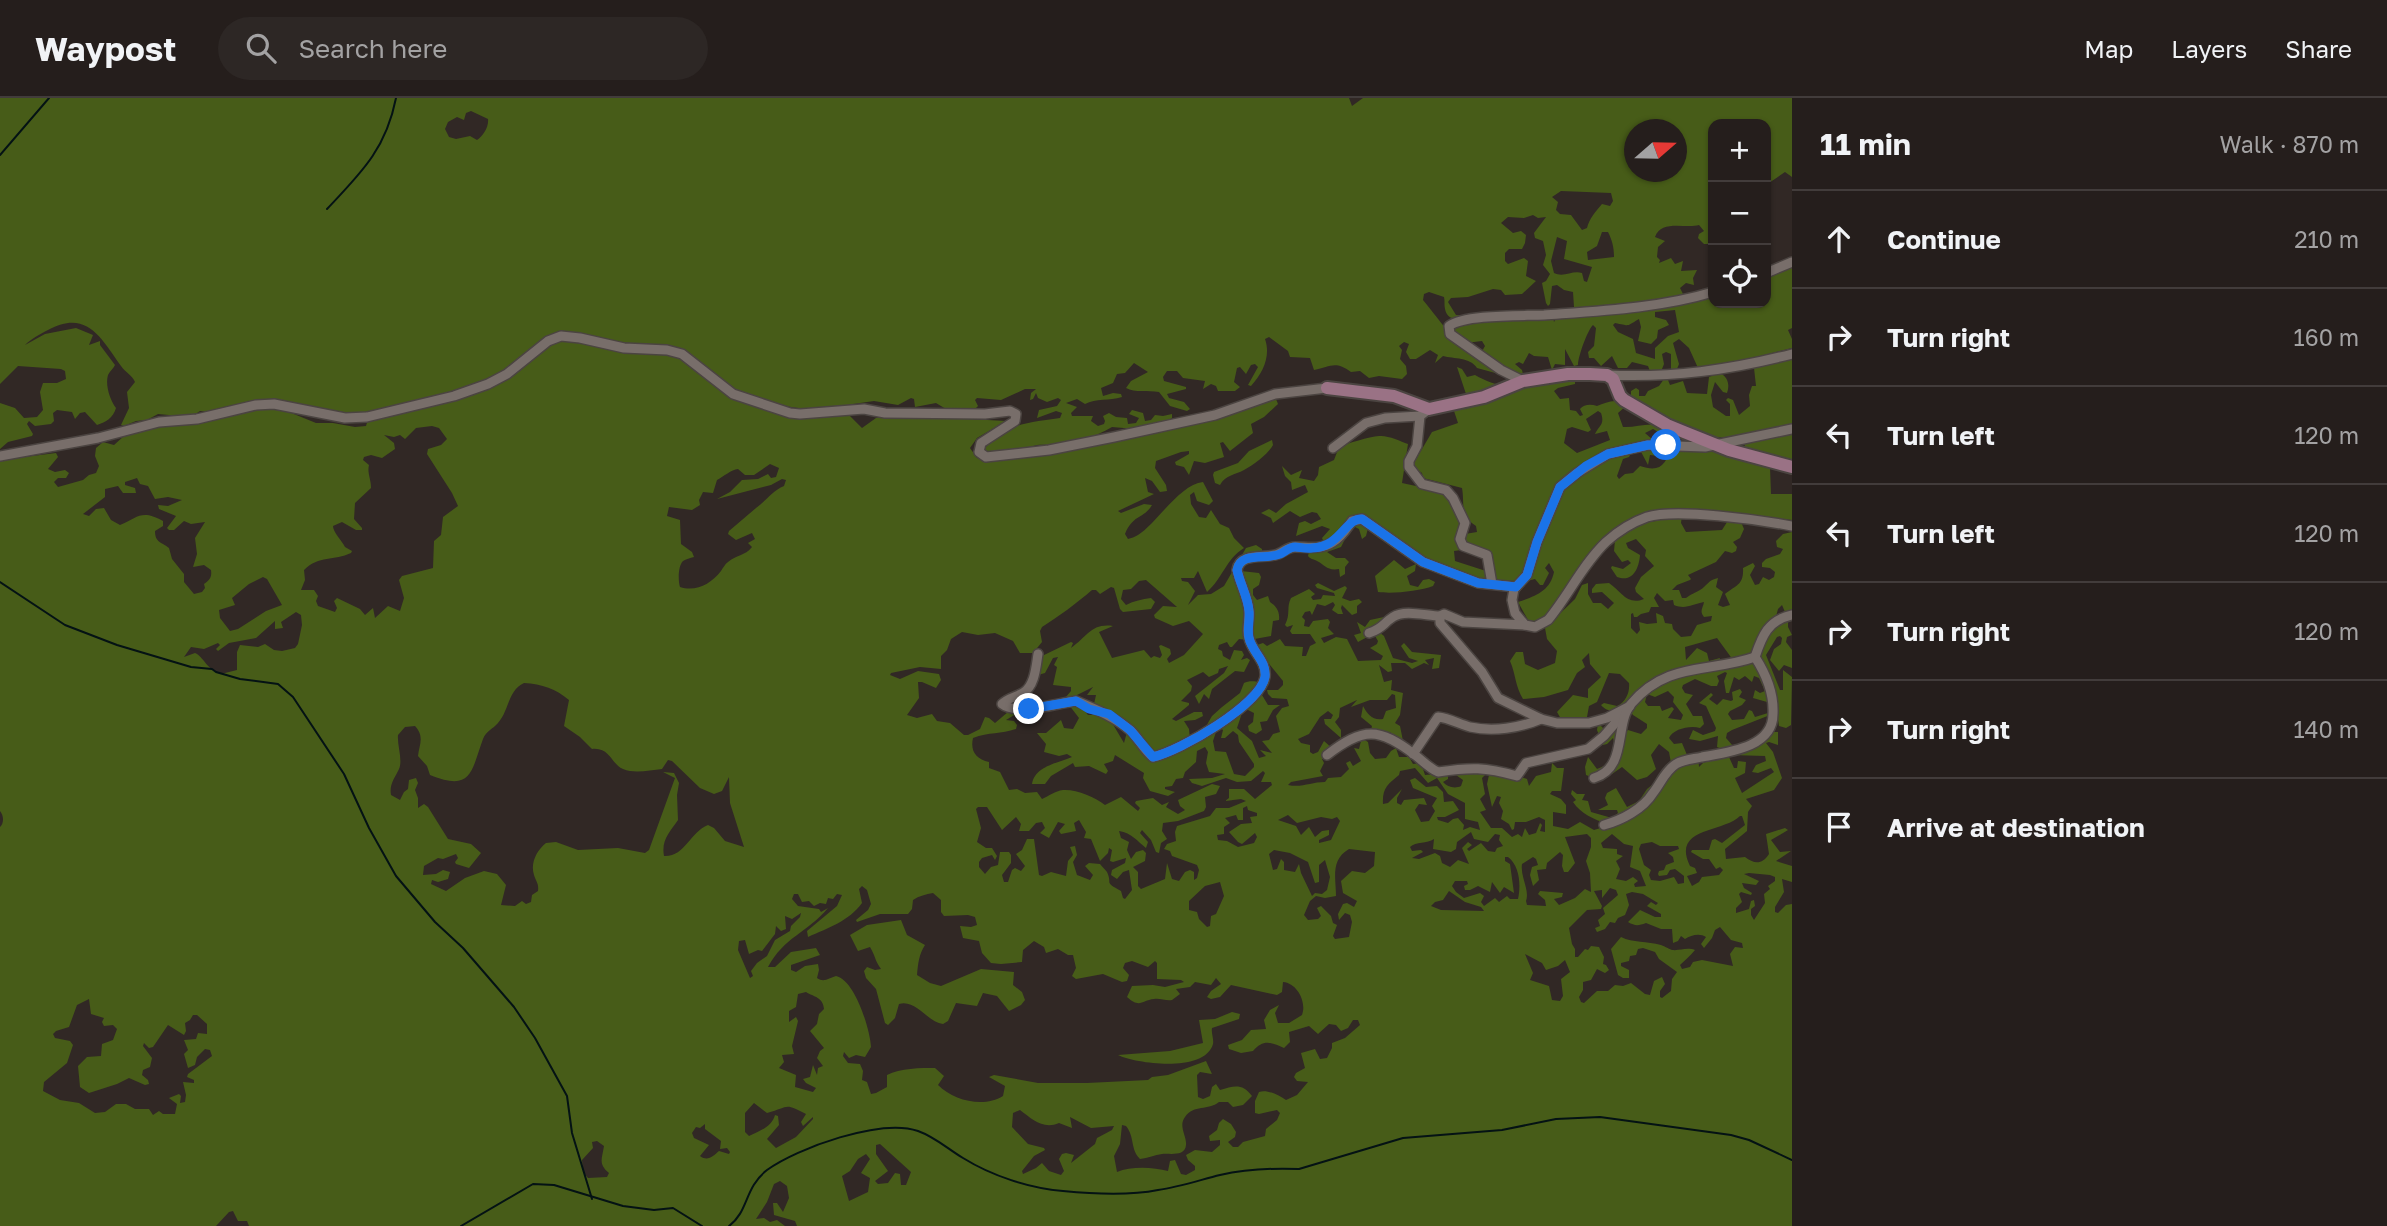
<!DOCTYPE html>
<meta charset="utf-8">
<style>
body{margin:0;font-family:"Golos Text",sans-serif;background:#2d2725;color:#f1f3f6}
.controls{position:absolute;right:21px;top:21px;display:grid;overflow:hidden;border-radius:14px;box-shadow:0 2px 5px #0004}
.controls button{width:63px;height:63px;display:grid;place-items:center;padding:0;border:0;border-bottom:2px solid #423c3b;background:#251e1c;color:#f1f3f6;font:35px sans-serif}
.compass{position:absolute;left:1624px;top:21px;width:63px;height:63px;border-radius:50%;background:#251e1c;box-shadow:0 2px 5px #0004;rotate:70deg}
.stop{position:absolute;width:21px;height:21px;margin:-16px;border:5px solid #1a73e8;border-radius:50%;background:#fff}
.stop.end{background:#1a73e8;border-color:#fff;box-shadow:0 2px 7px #0008}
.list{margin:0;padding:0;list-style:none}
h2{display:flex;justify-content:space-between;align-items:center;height:91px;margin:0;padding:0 28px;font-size:30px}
h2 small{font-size:23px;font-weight:400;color:#a3a2a3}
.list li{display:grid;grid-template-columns:46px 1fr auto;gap:21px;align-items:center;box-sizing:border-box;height:98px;padding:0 28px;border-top:2px solid #423c3b}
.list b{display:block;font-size:26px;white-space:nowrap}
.list em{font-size:23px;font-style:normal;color:#a3a2a3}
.icon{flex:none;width:38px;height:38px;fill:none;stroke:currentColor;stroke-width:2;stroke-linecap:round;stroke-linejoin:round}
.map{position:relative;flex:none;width:1792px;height:1128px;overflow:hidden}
header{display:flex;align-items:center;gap:42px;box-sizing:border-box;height:98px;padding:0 35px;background:#251e1c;border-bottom:2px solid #423c3b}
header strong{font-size:33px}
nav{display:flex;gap:38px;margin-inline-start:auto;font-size:24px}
.search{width:490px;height:63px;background:#2d2725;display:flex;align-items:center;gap:18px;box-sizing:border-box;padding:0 24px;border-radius:38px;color:#a3a2a3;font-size:26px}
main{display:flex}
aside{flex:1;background:#251e1c}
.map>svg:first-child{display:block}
</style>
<header>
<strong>Waypost</strong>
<div class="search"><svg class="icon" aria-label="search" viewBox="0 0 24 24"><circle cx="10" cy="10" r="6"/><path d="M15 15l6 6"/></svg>Search here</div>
<nav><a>Map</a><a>Layers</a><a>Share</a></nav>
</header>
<main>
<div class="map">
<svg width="1792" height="1128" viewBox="0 0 1792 1128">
<rect width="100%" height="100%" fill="#312825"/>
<!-- green -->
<g fill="#475c18" fill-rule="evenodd">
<path d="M0 0H1349L1352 8 1363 0H1792V79L1785 74 1766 87V26H1713V106L1709 110C1712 124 1713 136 1713 152L1710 146H1704L1698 140 1699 136 1704 133 1699 127C1686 131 1661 121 1655 139L1665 143 1658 149 1657 159 1660 162 1659 165 1671 160 1675 166 1683 163 1681 173 1697 172 1693 180 1694 187 1686 185 1680 190 1684 198 1679 200 1680 203H1694L1713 196V205H1766V177L1792 165V230L1788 232 1792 241V250L1745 262 1698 270 1689 250 1679 241 1673 245 1679 266 1677 271 1671 272V256L1666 254 1662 256 1664 266 1662 271 1651 276 1648 268 1632 264 1627 270H1618L1612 258 1601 268 1594 260H1589L1588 254 1594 248 1596 230 1593 227C1587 233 1578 259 1578 267L1574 268 1565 251V267L1555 266 1552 272 1548 259 1534 258 1529 255 1523 266 1519 264 1515 266 1522 272 1525 285C1534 283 1536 285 1546 286 1557 286 1562 281 1575 283V286L1558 290 1554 293 1560 301 1569 300 1570 312 1576 313 1580 318 1583 317 1580 311C1584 306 1591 306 1597 308 1607 304 1618 299 1626 308L1618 315 1623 329C1636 330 1651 323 1663 329L1664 335 1662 336 1653 331 1645 335 1653 342H1666L1663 348 1664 351 1659 358 1650 357 1648 367 1639 350 1634 349 1629 359 1623 361 1617 378 1619 381 1625 376 1633 375 1640 368C1661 375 1666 366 1671 349L1676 345 1677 352C1710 349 1739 360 1770 369L1771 396H1792V422L1677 410C1668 415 1654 419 1646 414L1639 417 1637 423 1633 426 1656 423 1679 415 1682 417 1681 425 1686 434 1722 432 1729 421 1741 424 1744 431 1740 440 1733 444 1737 449 1736 453 1732 455 1725 453 1716 464 1688 477 1691 481 1690 482 1677 487 1672 492H1679L1682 500H1686C1691 496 1695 495 1700 492 1708 487 1708 482 1718 480L1716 489 1723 494 1718 507 1723 509 1730 507 1725 496C1736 487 1744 487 1743 470L1753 465 1755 468 1750 477 1755 487 1759 486 1763 479 1769 482 1774 479 1775 474 1770 470 1762 469V465L1766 461 1780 456 1783 451 1777 449 1776 443 1783 436 1792 434V515L1785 514 1782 507 1778 511 1775 522 1788 523V529L1792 537 1787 539 1786 544 1792 552V570L1784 567 1779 573 1770 562 1774 551 1781 546 1782 540 1780 538 1777 539 1766 557 1780 592H1783V572L1792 579 1791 627 1786 630 1779 628 1776 608 1771 603 1770 617 1732 632 1727 635 1726 640 1733 648 1768 634H1778V647L1769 644 1766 645 1773 654 1782 680 1774 692 1746 701 1752 708 1748 714 1747 733 1725 751 1726 761 1745 759C1754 766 1762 767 1769 756L1766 736 1785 730 1788 732 1771 742 1780 754 1791 753 1776 763 1792 768V784L1782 781 1784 794 1775 809V814L1778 815 1786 807 1792 806V1128H797L795 1123 774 1117 773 1105H777L783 1114 789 1100 787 1088 780 1083 774 1086 767 1104 756 1121 764 1120 770 1124 777 1122 785 1128H249L247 1123H238L233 1113 229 1114 216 1128H0V729C4 725 4 718 0 713V362L56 355 58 359 48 371 55 374 65 372 69 375 66 380H58L54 384 58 389 83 382 89 377 96 375 99 368 95 358 96 350 103 344 114 347 134 329 193 325 256 312H284L316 325H333L355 329 366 328 368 321C384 314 404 316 417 307L385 310 365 318 316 309H298L283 304 256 303 224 309 210 314 200 313 191 319 158 316 147 322 136 323 124 328 121 327 129 310 127 294 135 284C132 277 126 275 121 268 101 240 87 211 48 232 40 236 31 241 25 247L45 236 76 230 93 237 89 247 100 243V247L115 267C113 271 110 273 108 277 105 287 110 302 116 310 113 320 106 324 97 327L85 314 80 315 75 321 72 314 57 312 53 315 54 323 51 326 35 328 29 323 27 326 33 336 32 338 8 344 0 351V305L15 310 24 320 37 319 43 312 40 294 43 285H57L66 281 65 273 61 271 18 268 0 286ZM471 13 488 21C489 29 483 38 477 42L470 38 456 41 449 39 445 31 448 24 457 19 464 22 466 15ZM1634 32H1676V74H1634ZM1561 93 1611 95 1613 103 1610 108 1602 106C1596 113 1589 121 1587 130L1582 132 1571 117 1560 116 1556 112 1558 104 1552 99ZM1533 117 1538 120 1546 119 1534 135 1535 140 1543 143 1546 157 1543 167 1550 176 1546 183 1542 185 1546 205 1548 208 1550 206 1552 188 1557 187 1564 192 1573 194 1574 209 1569 216 1559 215 1554 224 1553 219C1519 218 1485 217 1453 229L1455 234 1466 245 1482 243 1485 248 1481 255 1491 260 1487 264C1457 250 1443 226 1423 202L1424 196 1429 194 1444 199C1445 203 1444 207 1445 211 1448 227 1468 220 1478 218L1456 217 1448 204 1451 200 1468 199 1493 191 1501 192 1505 197 1522 196 1536 183 1526 178 1528 163 1524 160 1508 166 1505 163V155L1509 151H1522L1525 145 1526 137 1521 133 1513 135 1501 125 1508 119 1524 120ZM1602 134H1608C1612 142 1614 149 1614 159L1588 162 1587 154 1597 148ZM1557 139 1567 143 1564 161 1592 169 1587 184 1584 183 1582 175C1572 172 1564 180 1554 175L1551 163ZM1675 212 1679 234 1668 238 1655 250V261L1636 255 1633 241 1618 234 1613 227 1615 225C1631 228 1625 229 1639 221L1641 229 1638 243 1651 246 1657 240 1658 232 1669 227 1666 222 1655 219V214ZM1269 239 1288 253 1290 259 1310 260 1314 272C1330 269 1335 262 1351 274L1360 273 1369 280 1379 278 1402 281 1407 276 1406 268 1400 261 1402 252 1399 248 1404 244 1409 246 1406 254 1410 261H1416L1430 252 1438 257 1435 265 1443 258C1454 261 1470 259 1477 270L1510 279 1507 287C1494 287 1486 283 1475 277L1467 279 1462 271 1457 269 1466 296 1470 297 1473 303 1453 310 1458 325 1432 334 1412 368 1422 375 1423 380 1462 390C1465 407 1459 417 1476 428L1477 434 1459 437 1463 428 1455 414 1453 402 1439 393 1402 385 1408 346C1400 343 1388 337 1379 338 1369 339 1348 345 1339 349L1334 362 1319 369 1318 377 1314 383 1299 380 1302 372 1291 377 1282 368 1285 378 1291 384 1292 392 1305 387 1308 394 1286 406 1276 415 1269 411 1261 415 1271 420 1273 425 1290 413 1300 419 1312 414 1317 415 1321 421 1311 426 1305 423 1299 425 1296 438 1322 428 1330 431 1322 440 1325 447 1322 451 1309 454 1308 458C1310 461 1313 461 1317 463 1325 467 1327 473 1339 471L1340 479 1345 476V469L1349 464 1345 460H1336L1327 454 1341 449 1348 435 1355 429 1359 431 1362 441 1366 438 1368 430 1357 424 1359 417 1401 446 1438 467 1487 484 1486 473 1455 463 1454 453 1469 451 1488 456 1494 482 1514 483 1524 478 1527 483 1535 481 1540 487H1543L1549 475 1545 470 1549 465 1554 474C1550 493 1536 498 1518 504L1528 522 1537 525 1560 506 1596 452 1619 431 1623 429 1626 431 1615 442 1614 453 1622 464 1628 462 1631 465 1623 471 1612 468 1611 470 1617 479C1634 485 1639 469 1640 457L1628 450 1626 445 1636 441 1646 452 1645 458 1654 468 1641 479 1635 490 1636 494 1644 501C1627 508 1621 493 1609 485L1596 486 1592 491V495L1602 494 1614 505 1608 511 1601 505H1593L1588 496V485L1582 487 1575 501 1545 530 1547 541 1557 553 1555 565 1538 572 1525 566 1523 554H1516L1510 563C1516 577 1515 588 1523 601L1544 599 1568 592 1577 575 1585 569 1582 562 1589 555 1590 566 1601 579 1588 591V600L1573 597 1557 614 1561 621H1579L1587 619 1589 608 1597 604 1609 575 1620 576 1629 585C1630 594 1626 604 1617 608L1604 605 1601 607C1610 617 1615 610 1627 609L1633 617 1647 626V630L1641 636 1628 632 1622 638 1616 627 1607 634 1598 625 1597 632 1603 647 1607 646 1613 640C1618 658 1615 664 1597 671L1588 659 1585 669 1586 677 1594 680 1612 670V676L1622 669 1637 682 1647 679 1656 671 1651 657 1659 646 1669 654 1671 665 1667 668 1663 678 1647 691 1639 703 1627 709 1616 690 1607 695 1605 700 1608 707 1598 712H1617L1618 715 1612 720 1591 714 1588 703 1582 702 1585 696H1577L1572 692 1571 696 1576 702 1573 704C1581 716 1594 721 1607 726V728L1594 732 1580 724 1568 731 1553 728V714L1566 716V707L1561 701 1550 696 1552 693H1561L1564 670H1557L1552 665 1551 674 1536 678 1529 688 1527 681 1524 680 1492 675 1489 677 1487 686 1492 709 1497 698 1501 699 1499 705 1503 713 1501 721 1509 726 1512 732 1514 731 1515 724H1526L1539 719 1545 722V734L1540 733 1542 727 1540 725 1536 735 1529 737 1525 730 1522 739 1518 736 1512 739 1502 730H1491L1480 714 1486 712 1480 701 1485 696 1482 680 1487 675 1475 671 1471 675 1465 673 1458 674 1456 677 1463 682 1461 688C1455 691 1447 689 1443 684L1448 681V675L1425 677 1421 665 1413 666 1409 659H1399L1396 650 1391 653 1386 660 1375 661 1370 655 1368 644 1363 641 1361 643 1359 651 1354 650 1361 663 1353 668 1350 663 1346 665 1349 671 1341 679 1328 680 1325 684C1311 684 1302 690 1288 687L1291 684 1323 678 1320 673 1324 665 1322 661 1331 660 1333 651 1324 643 1318 654 1313 656 1310 654V647L1301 645 1298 641 1309 636 1320 619 1328 613 1333 617 1331 621H1324L1325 626 1341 640V632L1335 624 1339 619 1340 610 1357 602 1351 609 1370 602H1387L1392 596 1395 597 1396 610 1386 613 1383 621C1373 623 1367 616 1363 608L1361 619 1372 628 1371 632 1367 633 1368 636 1379 639 1390 634 1398 643H1403L1400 628 1395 625 1400 617 1403 595 1391 592 1392 582 1384 584 1379 567 1388 574 1392 573 1391 565H1405L1412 571 1424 565 1429 567 1425 562 1434 560 1432 571 1439 570 1441 557 1412 554 1404 545 1401 548 1409 560 1418 563 1412 565 1393 560 1384 538 1379 534 1385 527 1384 519 1370 522 1365 529 1357 524 1361 535 1354 537 1358 544 1371 537 1375 538 1378 543 1377 546 1370 550 1383 558 1381 562 1358 563 1347 541 1336 539 1324 545 1321 540 1334 536 1328 530 1330 524 1328 521 1313 523 1309 529 1304 528 1305 522 1302 519 1305 514 1310 513 1312 517 1317 506 1325 508 1333 504 1335 507 1332 512 1338 516H1343L1341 510 1342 507 1352 517 1357 515V508L1362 504 1359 501 1350 503 1342 500 1347 490 1345 488 1334 493 1318 485 1315 487 1317 490 1334 495 1335 498 1323 497 1321 501 1313 502 1311 499 1315 496 1309 491 1291 500C1286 510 1291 515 1285 527L1287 529 1293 527 1290 533 1292 536H1310L1316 545 1310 548 1306 558H1302L1303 549 1285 548 1280 541 1267 548 1263 545 1257 547 1262 557 1283 583V587L1278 592H1267L1268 596 1272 600 1287 601 1289 608 1282 610 1276 618 1280 634 1273 636 1269 642 1262 643 1272 655 1260 652 1266 658 1259 660 1252 643 1237 630 1241 618 1238 612 1242 609 1254 615 1253 624 1248 628 1249 633 1256 636 1262 632 1260 624 1267 623 1273 612 1280 607H1268L1262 597 1265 588C1261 583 1250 582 1244 585L1240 595 1222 609 1212 618 1205 630 1194 637 1200 640 1196 645 1190 642 1189 631 1184 623 1195 622 1203 618 1202 614H1194L1176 623 1172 621 1189 607V605L1181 603 1191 593 1192 588 1187 582 1203 574 1209 579 1218 575 1219 571 1228 568 1224 575 1195 598 1199 606 1204 596 1209 601 1212 591 1235 573 1244 574 1250 562 1247 560 1241 562 1244 557 1242 553 1234 552 1230 562 1223 558 1222 553 1218 551 1219 547 1227 544 1230 549H1232L1239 541 1249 542 1271 538 1273 523 1279 522C1280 513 1276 508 1270 504L1268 498 1257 502 1253 497V491L1259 487 1261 479 1259 475 1241 473C1246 464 1255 463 1262 455V451L1256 447 1246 450 1224 488 1211 496 1198 497 1188 507 1195 493 1188 484 1182 483 1181 480H1194L1198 473 1207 494C1223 480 1226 461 1244 450L1234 440 1229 430 1220 426 1211 412 1206 420 1199 419 1191 406 1190 397 1194 394 1197 403 1209 407 1213 403 1203 384C1180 386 1156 426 1138 437 1135 439 1131 440 1128 441L1125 436C1133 416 1144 421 1152 407L1144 406 1121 415 1118 413 1154 396 1148 394 1145 380 1152 383 1160 394 1167 393 1166 387 1155 370 1156 363 1181 354 1189 353V356L1175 364 1176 367 1184 369 1189 377 1194 363 1205 365 1224 359 1220 345 1223 344 1230 353 1253 335 1251 326 1264 319 1278 306 1276 301H1268C1202 326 1132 336 1063 351 1040 356 1000 365 977 360L970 350 977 340 1006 323 896 317 876 320 862 330 847 315 838 318 834 313C821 318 789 322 779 311L784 308 812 312 874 303 898 307 911 300 914 301 915 309 936 305 946 311 976 310 978 308 975 302 977 300 1001 302 1025 291H1036L1031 295 1030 302 1033 301 1036 295 1038 300 1047 304 1058 300 1061 302 1057 308 1039 312 1037 320 1056 313 1062 315 1060 320C1035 324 1000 325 984 352L988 355C1002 354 1024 351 1037 347 1044 346 1052 348 1060 347 1079 344 1095 339 1112 329 1134 331 1153 333 1172 320V316L1163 318 1155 317 1151 322 1145 323 1143 315 1132 312 1129 316 1139 320 1136 325 1128 326 1127 320 1116 319 1109 315 1103 318 1105 323 1104 326 1098 328 1091 323 1093 318H1072L1071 315 1077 309 1066 305 1077 301 1085 306C1096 300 1109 303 1122 299L1121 296 1113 295 1103 298 1101 290 1113 285 1117 276 1125 275 1134 265 1148 274 1131 283 1126 290C1135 295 1148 292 1159 294L1170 308 1187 313 1190 311 1184 304 1169 300 1167 296 1186 291V289L1164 283 1163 279 1167 273H1177L1183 280 1205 283 1203 291 1211 286 1216 288 1218 293H1235L1240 289 1234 284 1237 270 1240 269 1246 276 1251 267 1255 266 1258 269 1248 287 1251 288C1263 275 1271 258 1265 241ZM1598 313 1601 315C1605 327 1599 327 1595 336L1607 333 1610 342 1577 355 1564 345 1567 331 1572 329 1588 334 1591 332 1586 321ZM432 328 439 330 447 341 441 347 428 351 427 356 452 395 458 408 443 419 441 437 434 443 433 470 402 478 399 482 404 500 400 513 388 508 375 520 373 510 365 517 360 511 337 500 334 503 337 510 335 514 318 508 316 503 318 498 314 492H301L305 482 304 472C319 457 334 463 351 455L352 453 345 449C342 443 333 434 333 428L342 424 356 432H362V430L354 421 355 405 371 390C371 381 367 375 369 367L363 362 364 359 371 357 382 360 395 351 394 345 384 337 394 339 400 337 405 341 416 330ZM770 366 779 370 776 379 771 380 768 376 758 381 742 382 730 394 717 401 771 387 782 381 786 382 784 388C772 393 766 403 756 410 747 418 738 425 729 433L728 436 736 442 752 435 755 441 748 445 752 449C745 458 736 457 728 464 725 466 723 470 721 473 711 486 696 494 680 489 678 483 678 468 683 463 686 461 690 460 694 459L692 454 681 446 680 422 667 418 669 409 692 412 700 407 699 402 703 394 713 395 717 382C724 378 731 372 738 371L745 377H754ZM137 380 140 386 148 388 155 401 168 399 182 402 168 408 158 407 159 411 176 418 167 430 169 432H174L184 423 191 426 205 424 195 440 197 456 193 469 204 467 211 472C212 479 210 482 204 486L205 490 202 494 194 496 184 484V476L172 461 169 450C162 444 155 445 155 433L163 428V423C142 411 138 419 120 427L111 422 104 410 96 411 89 418 83 416 105 399V391L118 388 123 395H136L135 390 125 387V384ZM263 479 267 481 282 507 266 513 238 531 230 533 220 520 219 512 235 507 232 500 249 486ZM1146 482 1177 509 1163 508 1154 517 1155 520 1173 528 1189 523 1203 536 1184 557 1169 565 1167 561 1171 556 1170 551 1161 547 1159 548 1162 557 1160 560 1154 558 1151 560 1144 552 1112 560 1099 534 1113 528C1091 525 1087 539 1071 550L1073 545 1071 544 1042 558 1038 577 1045 575 1053 560 1058 559 1054 567 1057 569 1053 587 1071 589V593L1065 600 1067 602 1093 589 1087 597H1096L1094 606C1099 609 1105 610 1110 613 1128 621 1142 637 1147 655L1138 649 1127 634 1124 645 1111 623 1100 617H1088L1079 606 1071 604 1069 607 1079 620 1073 631 1064 630 1061 622 1046 635H1037L1046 646 1044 654 1059 658 1067 656 1072 659C1058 665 1035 668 1032 686H1045L1051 678 1073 665 1075 669 1089 668 1106 676 1108 673 1104 666 1113 663 1115 657 1144 675 1143 680 1150 693 1168 698 1175 694 1165 691V689L1172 688 1176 681 1183 680 1185 674 1196 664 1197 653 1205 649 1208 654 1206 665 1209 674 1225 676 1212 680 1189 681 1192 685 1202 688 1226 680 1237 684 1251 683 1263 673 1265 675 1261 684H1271L1272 687 1255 701 1244 691H1229V700L1225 703 1241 701 1246 703 1229 710H1216L1210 718 1177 728 1175 734 1176 743 1167 746 1164 751 1170 753 1172 758 1197 767 1199 772 1197 780 1194 782V774L1190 772 1185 774 1179 783 1172 781 1167 765 1165 781 1141 791 1138 788V774L1133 769 1145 763 1146 755 1143 752 1136 754 1131 761 1127 752 1129 744 1121 740 1119 733C1132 735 1137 743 1146 750L1148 744 1140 735 1142 732 1151 742 1156 754 1159 755 1161 745 1167 741 1162 733 1163 725 1178 723 1204 713 1206 709 1205 699 1216 696 1220 688 1212 686 1178 702 1180 708 1185 712 1178 716 1166 709 1169 704 1162 707 1153 700 1136 703 1135 705 1140 710 1138 713 1121 699 1105 707C1095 699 1076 691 1063 692 1055 693 1049 698 1042 701L1037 694 1025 695 1017 691 1009 692 1000 674 989 670V664C976 661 970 653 973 640 989 634 1001 636 1016 631L1017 627 1014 623 1006 622 1016 616V612L1008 614 995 625 989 620 985 619 980 631 968 637H964L950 625 937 623 932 616 917 620 907 617 919 600 918 584H922L936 590 941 582 939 576 918 573 900 581 890 577 891 575 920 569 941 571V558L947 552 951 541 962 534 978 537 995 535 1013 543 1020 555H1033L1042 544 1040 533 1042 529C1058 519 1077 505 1092 492H1096L1100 496 1111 489 1114 490 1120 511 1123 514 1151 511 1155 504 1151 500C1142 501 1134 503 1126 507L1121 501 1123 492 1131 491 1139 483ZM1657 495 1665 503 1673 502 1674 507C1686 512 1692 506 1704 504 1703 510 1699 513 1704 519L1712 518 1711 523 1697 527 1691 538 1681 539 1673 531 1672 526 1665 525 1663 518 1656 515 1657 525 1647 526 1639 524 1640 532 1637 536 1631 530V516L1633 515 1634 519H1637L1641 516 1649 514 1651 509H1659L1654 500ZM296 514 301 517 302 527 298 546 295 550 282 553 274 552 265 546 258 549 240 547 237 554V572L221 576C206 571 204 559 195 555L184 559 191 549 204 551 218 545 220 547 216 551 218 553 229 545 256 540 275 523V531L283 530 281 524ZM1717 540 1733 562 1750 558 1760 546 1758 557 1761 563 1755 561 1740 568 1724 561 1722 563 1724 569 1701 572 1699 568 1713 566 1719 564 1720 560 1709 563 1707 555 1697 550 1686 562 1685 549ZM1725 574 1727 575 1724 583 1726 595H1729L1734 579 1739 582 1745 578 1752 584 1754 578 1759 580 1765 593 1760 595 1755 592 1753 600 1767 604 1768 615 1755 619 1752 613 1749 612 1744 621 1732 622 1728 616 1730 613 1742 607 1746 602 1739 599 1742 594 1740 591 1732 594 1733 602 1731 603 1723 601 1717 607 1709 601 1713 597 1711 595 1699 605 1706 608 1716 630 1715 633 1703 637 1693 632 1689 641 1700 643 1718 638 1717 649 1727 653 1728 656 1703 665 1699 669 1698 658 1687 657 1682 645 1674 646 1669 640C1673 631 1690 627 1700 630L1704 626 1702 618H1693L1686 606 1693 597 1685 595 1682 590 1683 587 1695 581 1711 588H1717L1719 583 1717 578ZM524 585C542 586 556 591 569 602L564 628 580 639 592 651C610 649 611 666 623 671 635 676 650 672 662 671L668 662 672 663 700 690 714 696 722 693 729 679 730 705 744 749 725 743 714 730 708 727C690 734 685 759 664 758 661 742 670 734 678 722L677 697 679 685 674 675 663 674 675 680 649 752 645 755 618 750 578 752 556 744 546 745C537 752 530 765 534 777 536 784 539 785 538 793L532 797 531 804 526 806 522 803 515 808 501 807 506 787 497 776 484 773 465 780 446 793 431 786 432 782 438 784 448 781 450 774 443 772 436 776 423 777 424 768 438 760 443 761 456 756 458 760 455 764 456 766 469 770 481 755 471 746 448 741 428 709 424 706 418 710V700L415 692 418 685 416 680 409 682 408 691 404 694 400 702 391 697C389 686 395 680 399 671 403 662 397 647 398 637L405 629 415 628C425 639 419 647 418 658L427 668 430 677C472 694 471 674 483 641 486 633 493 631 498 625 509 613 508 592 524 585ZM1668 593 1674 599 1673 604 1683 617 1681 622 1668 620 1674 611 1672 609 1662 613 1660 608H1648L1645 604 1647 596 1655 599ZM1215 627 1223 632 1221 640H1225L1233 633 1238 637 1239 644 1254 666V669L1245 678 1234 676 1226 654 1215 653 1213 643 1216 634 1212 632ZM1731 657 1765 658 1766 663 1756 667 1752 674 1758 675 1771 670 1774 674 1742 695 1735 680 1745 675 1746 664 1738 663 1737 670H1734L1729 659ZM1415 670 1428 685 1437 680 1448 696 1465 705V721L1478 724 1480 732 1470 729 1463 732 1464 727 1458 720 1453 721 1448 725 1438 722 1437 719H1445L1459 712 1453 703 1444 704 1443 694 1437 688 1426 689 1415 680 1410 682 1413 690 1437 700 1432 708 1435 713 1429 723 1421 724 1415 712 1419 706 1427 707 1424 700 1404 702 1401 707 1397 705V700L1402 691 1388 705 1383 706C1382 690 1388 686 1399 677L1400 673ZM1247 708 1248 712 1257 715V718L1250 719 1252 725 1241 726 1229 734 1238 744 1242 746 1255 735 1257 739 1254 745 1238 749 1227 743 1218 742 1217 737 1224 736V729L1230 725 1225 720 1236 717 1238 722H1243V710ZM978 709H987L1002 732 1016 719 1021 726 1019 733H1029L1036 725 1042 724 1045 730 1040 735 1049 740 1058 724 1065 726 1059 733 1061 736 1076 733 1074 725 1079 722 1086 734 1084 740 1091 741 1100 763 1108 755 1109 750 1112 752 1110 763 1113 764 1126 760 1125 765 1112 772 1111 777 1117 781 1123 774 1129 772 1132 792 1125 801 1123 800 1121 793C1103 783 1113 787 1107 774 1105 771 1102 769 1100 766L1089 765 1085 768 1093 777 1090 782 1077 777 1073 764 1077 757 1075 748 1070 749 1073 757 1068 763 1066 778 1051 774 1042 778 1039 777 1034 741H1027L1022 752 1016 756 1025 768 1021 773 1015 770 1012 772 1008 784H1004L1002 777 1011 765V757L1009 754H1000L998 767 991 769 985 776 979 769V764L982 760 992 757 995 762 997 758 992 750H986L977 744 981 730 976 711ZM1288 717 1297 725 1321 719 1332 721 1337 719 1340 723 1331 742 1319 745V742L1329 737V732L1322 733 1315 739 1309 729 1301 737 1296 728 1278 722ZM1740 718H1742L1745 727 1722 745 1715 741 1712 742 1709 752H1692L1691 754 1703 761H1709L1716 771 1720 769 1723 772 1719 777 1702 779 1699 784 1692 788 1687 778 1697 775 1695 770 1690 768C1671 729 1723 735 1740 718ZM1471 734 1474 741 1488 744 1495 736 1500 737 1499 742 1503 748 1497 750 1495 754 1488 753 1481 745 1469 753 1467 751 1472 747 1468 744 1462 750 1469 766 1458 762 1450 769 1442 765 1440 758 1435 755 1419 761 1412 760 1423 754 1421 752 1412 753 1410 749C1416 743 1427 746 1434 741L1433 751 1451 754 1456 751 1457 744ZM1587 736 1591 740V749L1586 763 1590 775 1591 794 1585 791 1575 800 1559 807 1554 801 1562 799 1563 795 1540 793 1538 796 1545 802 1546 808 1527 807 1526 803C1530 792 1520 779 1522 766L1533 759 1536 761 1538 767 1532 769 1530 777 1533 788 1539 782 1537 772 1546 771 1547 765 1560 754 1563 757 1562 768 1564 774H1568L1575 765 1565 739ZM1612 736 1624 746 1633 748 1630 769 1640 773 1646 788 1635 789 1634 786 1638 783 1633 779 1626 783 1616 781 1620 771 1616 763 1623 758 1617 756V751L1603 750 1601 745ZM1652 744 1660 748H1678L1679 751 1668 755 1673 759 1674 764 1666 767 1664 772 1659 773 1658 776 1659 778 1667 777 1670 772 1675 771 1684 778V785L1678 786 1674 779 1660 783 1651 782 1649 777 1651 772 1644 767 1639 751 1641 746ZM1349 751 1375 754 1374 768 1365 775 1352 773 1341 783 1343 795 1357 803 1354 809 1347 805 1343 806 1338 816 1339 822 1345 815 1350 817 1352 824 1349 839 1335 841 1333 838 1337 827 1333 825 1331 818 1321 808 1317 810 1321 818 1318 821 1308 822 1304 817 1310 803 1316 798 1325 800 1336 798C1336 781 1330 762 1349 751ZM1274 752 1290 755 1308 764 1315 785 1319 784V767L1325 762 1330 779 1327 792 1322 796 1315 795 1312 798 1301 775 1299 766 1295 774 1284 772V764L1281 761 1277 771 1273 772 1269 756ZM1505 759H1508C1520 768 1521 788 1518 801H1510L1507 798 1499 804 1495 800 1484 808 1481 804 1484 798 1480 795 1464 800 1456 794 1452 788 1455 783H1467L1468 786 1464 788 1465 792H1470L1478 788 1490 794 1492 784 1500 795 1504 789 1514 795 1510 766 1505 763ZM1749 775 1770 777 1775 779V783L1768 788 1770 791 1764 796 1765 805 1754 822 1751 817V811L1755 808 1754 802 1751 803 1749 811 1736 815V810L1742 804 1739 796 1741 794 1751 797 1752 795 1744 790 1742 785 1756 787 1759 783 1744 776ZM1220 784 1224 798 1216 816 1211 818 1210 828 1207 829 1199 821 1197 814 1189 812V803L1205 788ZM862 788 867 792 871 806 868 812 856 822 857 824 880 816H908L912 811 913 802C919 798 926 796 933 795L941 802V814L944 818 968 817 975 819 977 827 971 829 960 828 963 840 979 843 982 855 991 865 1001 866 1022 864 1023 852 1034 843 1044 849 1046 855 1058 851 1068 857H1073L1076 870 1072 878 1076 881 1103 876 1122 884 1127 883 1129 877 1123 870 1125 865 1132 863 1148 869 1155 863 1157 865V881L1181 882 1184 884 1165 889 1153 887 1132 888 1127 899C1140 911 1142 902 1154 901 1160 900 1166 903 1172 902L1180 896 1176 891 1190 889 1195 884 1211 887 1216 880 1221 886 1211 893 1207 899 1211 901 1220 899 1231 887 1277 897 1282 894 1283 884C1297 885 1307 904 1302 917L1289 925H1278L1275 915 1279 907 1270 912 1264 922 1266 931 1251 932 1242 942 1228 947 1229 951 1241 955 1253 953C1263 941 1271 944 1284 950L1290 944 1289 934 1309 928 1318 936 1329 926 1336 927 1341 933 1348 930 1353 922H1358L1360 927 1345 940 1332 945V950L1327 960 1320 961 1315 951 1301 955 1305 970 1296 975 1294 979 1297 983 1308 984 1297 997 1286 1002C1279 997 1267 991 1259 994L1255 1003V1015L1259 1016 1277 1012 1280 1015 1277 1022 1266 1031 1265 1038 1243 1044 1238 1049H1233L1228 1044 1235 1039 1236 1034 1231 1026 1223 1021 1219 1025 1217 1032 1209 1038 1210 1043 1220 1042V1047L1212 1054 1195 1052 1186 1057 1188 1062 1195 1068V1072L1186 1077 1181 1076 1175 1062 1170 1063 1168 1073C1153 1069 1131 1068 1117 1074L1114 1058 1120 1046 1122 1027 1126 1028C1135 1039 1130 1051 1140 1061 1148 1060 1155 1057 1162 1056 1170 1055 1185 1059 1186 1047 1187 1038 1178 1028 1185 1019 1194 1006 1208 1013 1219 1004H1228L1233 1009 1243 1007 1252 998C1242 985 1234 988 1220 992L1216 986 1212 989 1210 998 1203 1001 1198 999 1197 977 1200 974 1212 976 1206 963 1168 977 1152 979 1148 982 1087 985H1038L994 977 989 979 1005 988 1003 998C984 1010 954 1003 938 987L944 978 935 970C921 970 900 970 887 977V989L876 995 871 996 867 984 862 982 863 973 860 966 848 965 843 958 844 954 849 960 856 957 865 959 871 949C870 931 855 882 836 878 829 880 824 885 817 880L819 872 818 866 805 868 796 874 791 872V867L820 857 816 850 791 854 775 869H768C784 839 807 835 828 810L821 814 819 811 798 808 792 801 794 796H798L802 804 809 803 814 808 820 805 826 806 828 800 833 801 837 796 842 797 837 808 807 833 808 839C828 830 849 823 862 805L859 791ZM1610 790 1616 792 1618 797 1603 810 1605 816 1598 822 1600 828 1595 830 1597 834 1605 831 1610 824 1615 825 1618 820 1625 817 1629 807 1626 796 1632 794 1643 796 1658 805 1656 807 1651 804 1647 808 1661 816V819H1655L1640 812 1628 824C1635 828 1638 828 1646 825L1661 831H1672L1673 845 1678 843 1681 838 1685 841C1691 837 1700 835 1706 839L1701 846 1704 850 1712 840 1715 832 1720 829 1731 842 1742 845 1743 850 1735 849 1730 856 1733 868 1702 862 1693 864 1690 869 1682 871 1680 867C1685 862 1690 858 1695 852 1686 849 1680 853 1672 852 1667 850 1666 849 1661 847 1647 843 1633 845 1621 839L1611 851 1618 877 1623 880H1629V872L1621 868V865L1629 863 1630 858 1636 857 1638 851 1643 850 1655 854 1659 861 1677 874 1672 881 1671 893 1662 900 1660 899V893L1665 886 1662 879 1654 883 1650 897 1645 896 1631 885 1623 888 1615 887 1608 893H1597L1584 905 1581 904 1579 899 1583 892V884L1591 882 1597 871 1605 875 1609 872 1606 867 1603 866 1604 859 1599 849 1591 848 1588 852 1585 851 1578 859H1575V851L1572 846 1569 830 1587 812 1601 811 1602 808 1594 793 1602 792V800ZM1449 793 1465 804 1481 809 1484 813 1441 812 1431 808 1435 804 1443 802ZM801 815 800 819 791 828 790 833 775 842 767 858 757 865 751 873 753 878 750 880 738 852 739 843 745 842 749 856 758 852 762 853 775 836 776 828 781 833 786 831 785 818 792 821ZM1525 856 1542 865 1546 872 1558 868 1565 862 1570 874 1561 881 1563 898 1560 903 1552 902 1549 888 1530 882 1533 875ZM806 894C814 899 823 899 824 911L819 916 817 926 810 933 824 950 820 953 817 960 823 968 818 970 817 977 813 967 810 979 803 981 806 985 816 990 813 994 795 989 796 977 779 970 784 964 782 957 794 956 792 948 798 923 796 919 789 924V913L796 909 798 896ZM89 901 91 916 104 920 102 924 104 928 113 927 117 931 113 942 102 946 101 958 87 959 78 968 80 989 89 995 117 986 129 980 145 987 149 986 148 982 142 977 143 972 150 969 152 960 143 948 144 945 149 950 153 949 168 927 184 937 186 933 185 925 190 922 193 917H197L207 926V936L198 935 196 941 184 942 188 952 184 956 188 970 195 967 197 959 205 951 210 952 212 958 188 976 187 979 194 982V985L183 984 186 997 185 1004 180 1005 181 998 179 996 169 1000 177 1006 175 1016H163L159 1013 153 1017 149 1011H135L126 1006H116L105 1014 95 1015 79 1005 60 1002 43 993 44 984 67 965 73 947 70 943 55 940 53 936 56 933 69 929 77 907ZM754 1005 767 1015C789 1009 784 1004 806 1016L801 1024 803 1028 813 1019V1021L796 1039 776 1050 767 1041 779 1027 778 1018 775 1017C772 1029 759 1033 749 1038L745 1034V1015ZM1020 1012C1032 1021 1043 1032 1059 1025L1072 1030 1070 1019 1091 1030 1114 1028 1112 1032 1097 1040 1095 1046 1071 1065 1074 1057 1066 1055 1062 1056 1059 1061 1064 1073 1061 1077 1049 1073 1042 1065 1036 1070 1023 1076 1022 1073 1034 1058 1045 1052 1044 1050 1028 1046 1012 1029 1013 1015ZM705 1026V1031L721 1043 720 1051 727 1050 730 1054 729 1056 719 1053C713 1058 708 1064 700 1058L709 1047 694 1040 692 1035 696 1029 700 1030ZM597 1043 604 1048C602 1061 598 1066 609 1075L607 1079 588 1080 583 1074 582 1062 593 1050 592 1044ZM880 1046 911 1074 906 1087H901L900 1076 895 1075 888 1085 878 1086 875 1083 888 1073 876 1056V1047ZM866 1056 870 1061 861 1075 870 1080 868 1094 849 1103 842 1078 850 1073 858 1061Z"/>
<path d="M1792 261V328C1773 332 1721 346 1707 336L1701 337 1657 316 1631 299V293L1636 290 1639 292V298H1645L1648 293 1659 288 1664 281 1668 282 1670 287 1683 283 1687 295 1707 296 1709 279 1720 275C1728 279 1730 287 1727 295L1723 294 1715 284 1711 297 1713 309 1726 318H1730V306L1726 302 1728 300 1733 302 1739 317 1750 308 1749 297 1752 288H1756L1754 270Z"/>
<polygon points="1792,334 1792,364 1746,353 1744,345"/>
<path d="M1272 342 1273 347C1268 356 1253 367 1244 372 1235 377 1225 377 1220 387L1215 385 1213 377 1214 374 1238 365 1249 353Z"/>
<path d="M1394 462 1405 471 1416 466 1415 473 1407 478 1410 487 1418 489 1423 482 1429 481 1435 484 1433 488C1420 493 1393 496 1378 494L1375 478Z"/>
<path d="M901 822 907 837 925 847C919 856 918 866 917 877L930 885 941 888 981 871 1014 874 1013 887 1022 894 1025 902 1021 907 1009 913 997 898 983 895 977 908 956 905 948 923 943 926C927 924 916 901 899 906L895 920 888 927 885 925 876 891 866 880 864 873 867 869 875 872 881 871C875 863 875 857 870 849L858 853 850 837 867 827Z"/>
<path d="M1232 914 1240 916 1239 921 1212 930C1211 935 1214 941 1213 946 1205 975 1137 966 1118 957L1170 953 1203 945 1199 922 1215 921Z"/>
</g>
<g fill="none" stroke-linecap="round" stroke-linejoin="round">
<!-- stream -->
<g stroke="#041214" stroke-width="2">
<polyline points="0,57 49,0"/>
<path d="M327 111C361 75 386 51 396 0"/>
<polyline points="0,484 65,527 117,547 191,569 212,571 216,574 240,581 278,586 293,599 344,676 369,730 396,778 435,824 463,850 514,909 535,940 567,998 572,1035 592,1101"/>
<polyline points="461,1128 533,1086 554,1087 623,1108 654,1112 673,1110 702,1128"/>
<path d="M729 1128C749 1113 744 1090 767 1072 797 1050 881 1020 918 1033 935 1039 948 1051 963 1060 992 1078 1029 1090 1063 1093 1093 1096 1128 1098 1158 1092 1179 1089 1200 1082 1220 1077 1246 1071 1273 1070 1299 1071L1403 1040 1502 1032 1556 1021 1600 1019 1731 1037 1749 1042 1792 1062"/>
</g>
<defs>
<g id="street">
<polyline points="1766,175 1792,164"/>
<path d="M1607 277C1672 280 1730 272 1792 256"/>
<path d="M1523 283 1501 272 1450 236 1449 228C1465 216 1521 218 1544 217 1598 213 1661 210 1713 194"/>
<polyline points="1429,311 1420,318 1417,348 1409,363 1409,369 1422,386 1446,392 1453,400 1465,425 1460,441 1463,448 1487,457 1492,486"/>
<path d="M1792 331 1705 349 1648 347 1608 356 1577 375 1560 389 1537 444 1527 477 1514 491 1512 502 1515 515 1525 527 1535 529 1548 522C1568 498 1583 466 1606 444 1617 434 1633 424 1647 419 1676 410 1760 422 1792 428"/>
<polyline points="1333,350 1366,325 1385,320 1420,318"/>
<polyline points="0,358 98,340 159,324 197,321 256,307 274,306 345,320 367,319 454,298 488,286 507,276 548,243 561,238 580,240 624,250 667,252 682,256 733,296 790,315 800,316 864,311 885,315 985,316 1010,313 1016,316 1015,323 981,345 979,354 986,359 1049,352 1114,339 1215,317 1275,296 1327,290"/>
<path d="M1369 535C1384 530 1382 526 1393 519 1405 511 1427 518 1440 518"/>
<path d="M1038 556C1036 568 1035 588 1023 595 1016 599 1008 600 1002 606 1017 618 1057 605 1076 603 1095 611 1115 619 1131 633 1139 641 1144 652 1153 659 1180 653 1260 607 1265 579 1267 563 1252 554 1249 540 1246 532 1250 522 1249 513 1248 499 1240 486 1237 472 1240 455 1262 460 1275 457 1282 456 1287 449 1295 449 1309 449 1321 452 1333 444 1341 440 1347 430 1352 423L1362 421 1423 464 1478 485 1516 489"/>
<path d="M1413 656 1438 619C1449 620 1459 626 1470 629 1493 634 1520 630 1541 621"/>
<path d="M1327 657C1363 629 1379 629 1415 657 1423 663 1429 670 1438 674 1471 669 1485 669 1517 678L1526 665 1588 651 1604 638 1630 608 1607 620 1589 625H1557L1541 621 1498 600 1482 574 1440 525V518L1444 516 1463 524 1525 527"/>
<path d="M1594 680C1628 670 1614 627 1631 606 1667 563 1710 575 1755 559"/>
<path d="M1604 727C1622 722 1643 711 1653 695 1661 685 1665 673 1676 666 1684 661 1694 661 1702 659 1730 654 1773 649 1773 616 1774 596 1766 576 1755 559 1762 538 1768 522 1792 517"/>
</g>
<polyline id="secondary" points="1327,290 1394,298 1429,311 1484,299 1523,283 1568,276 1590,276 1607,277 1613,281 1620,298 1624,302 1667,327 1684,334 1729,352 1792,369"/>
</defs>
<!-- street casing -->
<use href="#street" stroke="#4b4441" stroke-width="12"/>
<!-- secondary casing -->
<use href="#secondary" stroke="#4b4441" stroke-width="16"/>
<!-- street -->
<use href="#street" stroke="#786e6a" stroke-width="9"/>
<!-- secondary -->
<use href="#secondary" stroke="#9a7285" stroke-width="12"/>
</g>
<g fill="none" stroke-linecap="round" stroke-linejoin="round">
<!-- route -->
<path stroke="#1a73e8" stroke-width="9" d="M1029 611 1076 603 1089 611 1109 616 1130 632 1153 659C1180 653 1260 607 1265 579 1267 563 1252 554 1249 540 1247 532 1250 522 1249 513 1248 499 1240 486 1237 472 1240 453 1267 462 1280 456 1285 454 1289 449 1295 449 1300 449 1306 451 1312 450 1341 449 1345 420 1362 421L1423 464 1478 485 1516 489 1527 477 1537 444 1560 389 1586 368 1608 356 1648 347H1666"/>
</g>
</svg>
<div class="controls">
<button>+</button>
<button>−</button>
<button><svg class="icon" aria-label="locate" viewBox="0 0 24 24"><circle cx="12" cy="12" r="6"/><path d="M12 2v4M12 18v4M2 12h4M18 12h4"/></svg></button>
</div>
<svg class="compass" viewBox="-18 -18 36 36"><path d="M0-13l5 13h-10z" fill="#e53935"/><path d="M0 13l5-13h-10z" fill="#a3a2a3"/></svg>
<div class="stop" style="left:1666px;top:347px"></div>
<div class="stop end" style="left:1029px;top:611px"></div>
</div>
<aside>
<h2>11 min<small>Walk · 870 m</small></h2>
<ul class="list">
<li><svg class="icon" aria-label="ahead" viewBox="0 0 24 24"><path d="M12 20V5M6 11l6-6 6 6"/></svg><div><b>Continue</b></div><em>210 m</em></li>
<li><svg class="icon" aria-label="right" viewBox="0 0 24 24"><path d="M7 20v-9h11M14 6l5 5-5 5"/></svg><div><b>Turn right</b></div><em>160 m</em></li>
<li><svg class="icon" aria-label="left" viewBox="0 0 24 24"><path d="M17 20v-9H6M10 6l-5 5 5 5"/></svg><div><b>Turn left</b></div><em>120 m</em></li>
<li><svg class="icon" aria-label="left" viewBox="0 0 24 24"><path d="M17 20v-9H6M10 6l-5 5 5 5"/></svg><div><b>Turn left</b></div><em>120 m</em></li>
<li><svg class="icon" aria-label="right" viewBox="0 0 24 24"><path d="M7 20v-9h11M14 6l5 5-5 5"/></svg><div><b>Turn right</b></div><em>120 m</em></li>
<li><svg class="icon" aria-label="right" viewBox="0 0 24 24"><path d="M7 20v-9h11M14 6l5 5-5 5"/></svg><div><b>Turn right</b></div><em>140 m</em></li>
<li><svg class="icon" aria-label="arrive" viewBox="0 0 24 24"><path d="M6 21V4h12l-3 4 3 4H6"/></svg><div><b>Arrive at destination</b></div></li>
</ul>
</aside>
</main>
